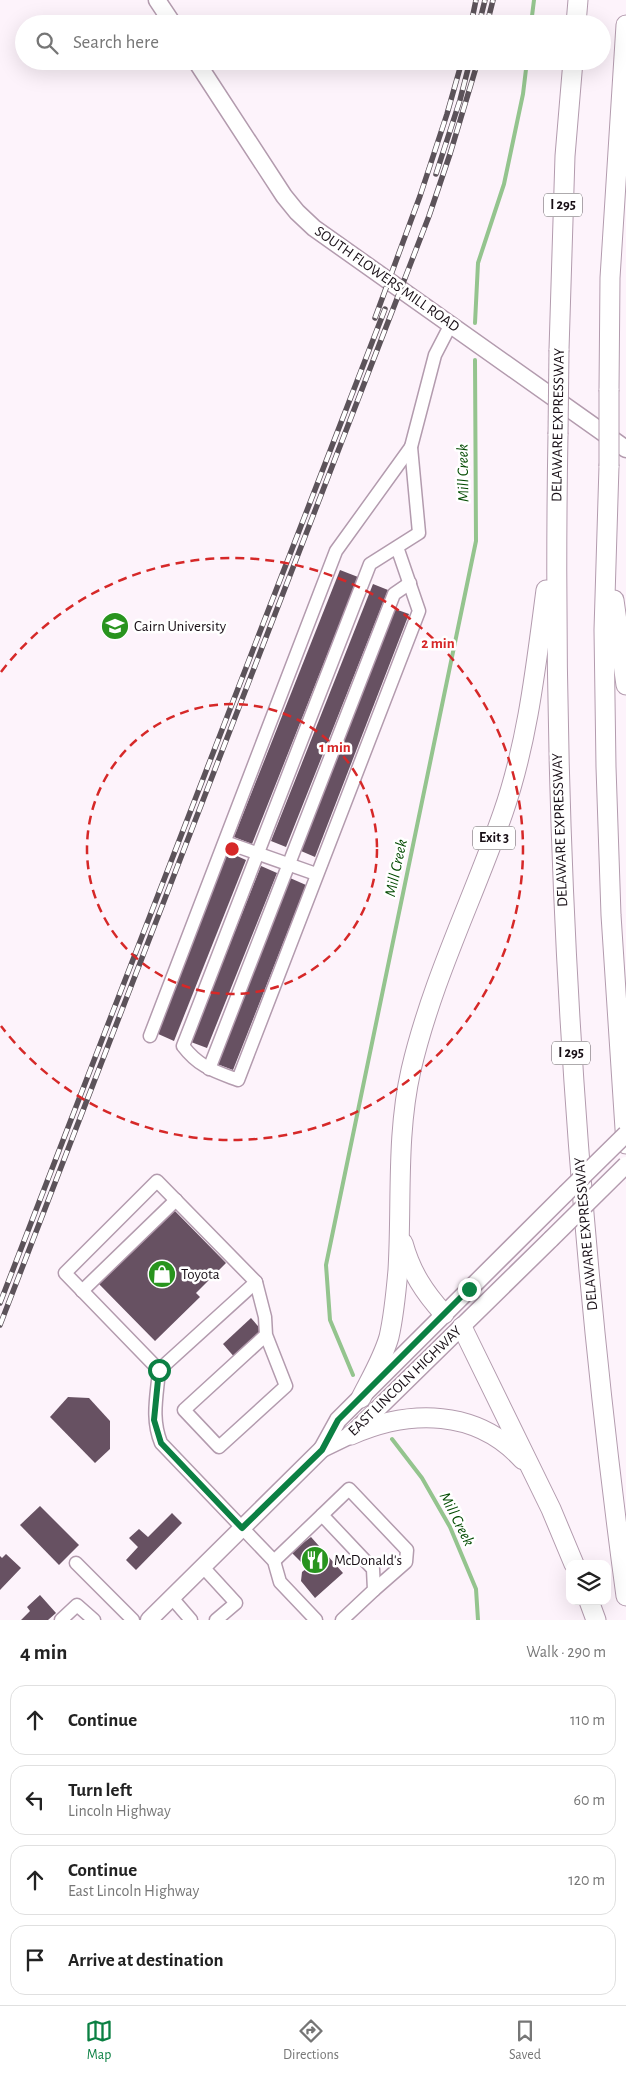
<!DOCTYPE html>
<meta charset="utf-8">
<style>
body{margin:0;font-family:"Alegreya Sans",sans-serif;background:#f6f6f6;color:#222}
.controls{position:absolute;right:15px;bottom:15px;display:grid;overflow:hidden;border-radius:10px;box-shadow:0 5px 20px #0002}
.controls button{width:45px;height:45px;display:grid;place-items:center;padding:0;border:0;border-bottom:1px solid #e0e0e0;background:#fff;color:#222;font:25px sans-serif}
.stop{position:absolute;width:15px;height:15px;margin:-11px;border:4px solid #0b8043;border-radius:50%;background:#fff}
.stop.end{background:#0b8043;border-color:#fff;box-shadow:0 1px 5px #0008}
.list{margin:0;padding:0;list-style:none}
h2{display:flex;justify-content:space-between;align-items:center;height:65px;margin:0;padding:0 20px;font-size:21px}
h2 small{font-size:16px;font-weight:400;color:#767676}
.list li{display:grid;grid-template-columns:32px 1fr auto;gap:15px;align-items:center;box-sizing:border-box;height:70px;margin:0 10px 10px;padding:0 10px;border:1px solid #e0e0e0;border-radius:15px}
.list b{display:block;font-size:19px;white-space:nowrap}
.list p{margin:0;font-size:16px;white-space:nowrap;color:#767676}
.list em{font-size:16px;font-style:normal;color:#767676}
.icon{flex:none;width:28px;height:28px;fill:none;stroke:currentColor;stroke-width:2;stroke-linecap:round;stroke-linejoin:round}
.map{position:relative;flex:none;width:626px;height:1620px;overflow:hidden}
.search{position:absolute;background:#fff;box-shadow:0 5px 20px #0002;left:15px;right:15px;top:15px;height:55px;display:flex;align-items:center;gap:12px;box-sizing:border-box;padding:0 18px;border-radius:28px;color:#767676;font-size:19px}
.sheet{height:385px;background:#fff}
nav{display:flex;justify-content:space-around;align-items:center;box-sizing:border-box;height:70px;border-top:1px solid #e0e0e0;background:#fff;font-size:14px;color:#767676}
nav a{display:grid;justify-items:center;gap:2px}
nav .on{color:#0b8043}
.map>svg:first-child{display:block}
</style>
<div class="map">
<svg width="626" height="1620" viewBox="0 0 626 1620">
<rect width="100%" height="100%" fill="#fdf3fb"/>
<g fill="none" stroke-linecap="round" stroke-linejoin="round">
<!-- stream -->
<g stroke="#94c48e" stroke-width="4">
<polyline points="531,24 534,0"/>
<polyline points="475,323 478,263 504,184 523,94 527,61"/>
<polyline points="353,1375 330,1320 326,1265 476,541 475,360"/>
<polyline points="392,1439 422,1478 450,1527 476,1589 478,1620"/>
</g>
</g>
<!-- building -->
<g fill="#675162">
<polygon points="340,570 358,577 252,844 234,837"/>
<polygon points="373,584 388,590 286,847 271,841"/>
<polygon points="395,609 409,614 315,857 301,851"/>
<polygon points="228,852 246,860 174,1041 156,1033"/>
<polygon points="261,866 277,873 207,1048 191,1042"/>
<polygon points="290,878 306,885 233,1070 217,1064"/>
<polygon points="174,1210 226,1263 196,1293 200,1297 155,1341 99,1284"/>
<polygon points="251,1318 263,1332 236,1359 223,1344"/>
<polygon points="68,1397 89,1398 110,1421 110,1449 95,1463 50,1417"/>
<polygon points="40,1506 79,1545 59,1565 20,1525"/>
<polygon points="172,1513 182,1523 136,1570 126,1560 138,1547 129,1538 139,1529 148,1537"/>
<polygon points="311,1537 343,1573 315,1598 301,1581 302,1572 307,1568 291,1552"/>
<polygon points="6,1554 21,1568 0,1590 0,1556 2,1558"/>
<polygon points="40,1595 56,1613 48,1620 21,1620 30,1611 27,1607"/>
</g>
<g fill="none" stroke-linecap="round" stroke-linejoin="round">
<defs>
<g id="minor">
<path d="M397 547 419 611 238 1080C214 1071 199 1067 183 1046L370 564 419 533 411 447 435 355 451 324"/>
<polyline points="225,842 316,874"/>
<polyline points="150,1036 336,551 411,447"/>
<polyline points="209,1069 394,594 410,583"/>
<polyline points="256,1282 265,1317 266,1335 286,1386 219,1447 184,1410 266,1335"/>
<polyline points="82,1291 176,1200"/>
<path d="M159 1370 65 1273 157 1181 256 1282 159 1370C157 1396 151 1418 161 1443L274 1561 280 1582 316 1620"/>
<polyline points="322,1515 349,1489 407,1550 406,1562 374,1590"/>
<polyline points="274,1561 322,1515 373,1569 374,1590 342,1620"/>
<polyline points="76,1563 133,1620"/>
<polyline points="203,1567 236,1603 216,1620"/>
<polyline points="172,1598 191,1620"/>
<polyline points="61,1620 77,1605 94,1620"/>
</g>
<g id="major">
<polyline points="157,0 173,24"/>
<polyline points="196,61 284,196 297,212 314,228 626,449"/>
<polyline points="322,1449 351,1435 551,1239"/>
<polyline points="149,1620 322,1449 338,1420 566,1193"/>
</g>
<g id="highway">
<polyline points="576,24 578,0"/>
<polyline points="559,350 565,156 573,61"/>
<polyline points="609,390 610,278 626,25"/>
<path d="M558 434C551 823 574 1211 626 1596"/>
<polyline points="609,466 604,630 606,767 611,915 626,1144"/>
<polyline points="614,600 626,685"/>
<path d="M403 1243C411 1272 424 1292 444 1314"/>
<polyline points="462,1327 551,1509 574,1564"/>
<path d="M361 1398C371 1378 383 1358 389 1337 394 1315 396 1293 398 1270 402 1203 396 1136 411 1070 432 980 473 899 503 813 528 741 536 665 546 590"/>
<path d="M351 1435C410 1409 477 1409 523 1460"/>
<polyline points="589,1601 596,1620"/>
</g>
</defs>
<!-- minor casing -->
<use href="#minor" stroke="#b39bae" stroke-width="15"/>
<!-- major casing -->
<use href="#major" stroke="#b39bae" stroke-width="19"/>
<!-- highway casing -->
<use href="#highway" stroke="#b39bae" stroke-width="21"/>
<!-- minor -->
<use href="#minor" stroke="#fff" stroke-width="12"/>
<!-- major -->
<use href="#major" stroke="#fff" stroke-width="16"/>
<!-- highway -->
<use href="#highway" stroke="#fff" stroke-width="19"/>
<defs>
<g id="rail">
<polyline points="471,24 476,0"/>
<polyline points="479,24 485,0"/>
<polyline points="487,24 493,0"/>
<polyline points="436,174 460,100 470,61"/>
<polyline points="375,318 420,196 447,114 462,61"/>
<polyline points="0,1303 385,309"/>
<polyline points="0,1325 429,216 450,154 478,61"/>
</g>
</defs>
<!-- rail casing -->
<use href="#rail" stroke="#5c535a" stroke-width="5.5"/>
<!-- rail -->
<use href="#rail" stroke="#fff" stroke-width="4" stroke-dasharray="11" stroke-linecap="butt"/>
<defs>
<g id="major-bridge">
<polyline points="566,1193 626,1134"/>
<polyline points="551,1239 626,1165"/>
</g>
<g id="highway-bridge">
<polyline points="558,434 559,350"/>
<polyline points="609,466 609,390"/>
</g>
</defs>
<!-- major-bridge casing -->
<use href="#major-bridge" stroke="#b39bae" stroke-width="19" stroke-linecap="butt"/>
<!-- highway-bridge casing -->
<use href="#highway-bridge" stroke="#b39bae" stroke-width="21" stroke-linecap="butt"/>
<!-- major-bridge -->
<use href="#major-bridge" stroke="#fff" stroke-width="16"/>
<!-- highway-bridge -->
<use href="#highway-bridge" stroke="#fff" stroke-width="19"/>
</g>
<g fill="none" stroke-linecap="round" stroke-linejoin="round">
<!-- route -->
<polyline stroke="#0b8043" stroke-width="6" points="159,1370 154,1420 161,1443 242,1528 322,1450 338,1420 469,1289"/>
</g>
<!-- distance rings -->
<g fill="none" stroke="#d62828" stroke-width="2.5" stroke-dasharray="9 6">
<circle cx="232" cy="849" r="145"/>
<path d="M1 672A291 291 0 1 1 1 1026"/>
</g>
<!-- icons -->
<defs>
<symbol id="university-disc" viewBox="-11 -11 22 22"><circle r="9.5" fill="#28941e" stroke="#fff"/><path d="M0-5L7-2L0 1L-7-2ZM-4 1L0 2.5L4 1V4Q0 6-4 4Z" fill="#fff"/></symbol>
<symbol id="shop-disc" viewBox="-11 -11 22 22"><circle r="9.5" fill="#28941e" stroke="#fff"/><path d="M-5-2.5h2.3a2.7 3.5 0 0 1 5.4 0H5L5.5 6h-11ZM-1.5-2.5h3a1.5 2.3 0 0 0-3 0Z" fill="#fff"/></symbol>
<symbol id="restaurant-disc" viewBox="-11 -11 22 22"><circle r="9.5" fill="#28941e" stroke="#fff"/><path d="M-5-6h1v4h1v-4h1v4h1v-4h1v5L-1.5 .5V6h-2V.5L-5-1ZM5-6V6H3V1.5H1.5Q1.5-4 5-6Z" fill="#fff"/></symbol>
</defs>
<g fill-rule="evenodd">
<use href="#university-disc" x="99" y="610" width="32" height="32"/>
<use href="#shop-disc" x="146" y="1258" width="32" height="32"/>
<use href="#restaurant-disc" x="299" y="1544" width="32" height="32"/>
</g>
<g text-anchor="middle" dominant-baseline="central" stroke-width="5" stroke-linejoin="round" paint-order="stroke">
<!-- shield labels -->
<g fill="#fff" stroke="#5d565b" stroke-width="1">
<rect x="544" y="193.5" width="38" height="23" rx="4"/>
<rect x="473" y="826.5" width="42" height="23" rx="4"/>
<rect x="552" y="1041.5" width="38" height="23" rx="4"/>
</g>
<g font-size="14" font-weight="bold" fill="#170e15">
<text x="563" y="205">I 295</text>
<text x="494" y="838">Exit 3</text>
<text x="571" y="1053">I 295</text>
</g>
<!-- street labels -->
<g font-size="15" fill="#170e15" stroke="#fff">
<text transform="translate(387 279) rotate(35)">SOUTH FLOWERS MILL ROAD</text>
<text transform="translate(558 425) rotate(-89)">DELAWARE EXPRESSWAY</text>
<text transform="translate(560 830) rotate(-92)">DELAWARE EXPRESSWAY</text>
<text transform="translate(586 1234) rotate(-95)">DELAWARE EXPRESSWAY</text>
<text transform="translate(405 1381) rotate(-44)">EAST LINCOLN HIGHWAY</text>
</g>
<!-- poi labels -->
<g font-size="15" fill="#170e15" stroke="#fff" text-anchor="start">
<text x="134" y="626">Cairn University</text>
<text x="181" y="1274">Toyota</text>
<text x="334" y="1560">McDonald's</text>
</g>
<!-- water labels -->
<g font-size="16" font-style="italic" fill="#024a00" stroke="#fff">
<text transform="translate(463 473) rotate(-91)">Mill Creek</text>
<text transform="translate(396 868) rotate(-78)">Mill Creek</text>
<text transform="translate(457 1519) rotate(63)">Mill Creek</text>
</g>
</g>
<circle cx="232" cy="849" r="8" fill="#d62828" stroke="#fff" stroke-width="2.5"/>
<g font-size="15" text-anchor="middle" font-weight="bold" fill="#d62828" stroke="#fff" stroke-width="5" stroke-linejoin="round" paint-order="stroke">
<text x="438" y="648">2 min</text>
<text x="335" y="752">1 min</text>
</g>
</svg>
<div class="controls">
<button><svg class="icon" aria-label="layers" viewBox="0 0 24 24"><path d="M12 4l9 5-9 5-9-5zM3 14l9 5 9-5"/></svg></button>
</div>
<div class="stop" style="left:159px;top:1370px"></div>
<div class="stop end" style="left:469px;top:1289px"></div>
<div class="search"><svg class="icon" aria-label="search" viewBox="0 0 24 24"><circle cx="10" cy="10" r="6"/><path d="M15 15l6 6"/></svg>Search here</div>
</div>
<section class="sheet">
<h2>4 min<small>Walk · 290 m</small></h2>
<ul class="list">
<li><svg class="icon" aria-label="ahead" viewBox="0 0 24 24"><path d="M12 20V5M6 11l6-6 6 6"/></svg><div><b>Continue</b></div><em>110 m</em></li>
<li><svg class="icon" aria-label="left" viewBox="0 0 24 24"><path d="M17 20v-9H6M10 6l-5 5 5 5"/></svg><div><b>Turn left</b><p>Lincoln Highway</p></div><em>60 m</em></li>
<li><svg class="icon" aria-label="ahead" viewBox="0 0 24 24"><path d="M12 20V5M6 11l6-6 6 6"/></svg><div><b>Continue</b><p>East Lincoln Highway</p></div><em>120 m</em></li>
<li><svg class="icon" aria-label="arrive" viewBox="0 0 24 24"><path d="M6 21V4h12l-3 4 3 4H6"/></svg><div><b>Arrive at destination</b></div></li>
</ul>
</section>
<nav>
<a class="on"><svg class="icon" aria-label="map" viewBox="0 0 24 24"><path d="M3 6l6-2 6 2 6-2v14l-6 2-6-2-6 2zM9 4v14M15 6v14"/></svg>Map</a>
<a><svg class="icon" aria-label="directions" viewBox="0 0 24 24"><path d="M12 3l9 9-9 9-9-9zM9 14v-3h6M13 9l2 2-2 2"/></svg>Directions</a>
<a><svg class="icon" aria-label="saved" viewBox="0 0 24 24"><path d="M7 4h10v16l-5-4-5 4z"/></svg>Saved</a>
</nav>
